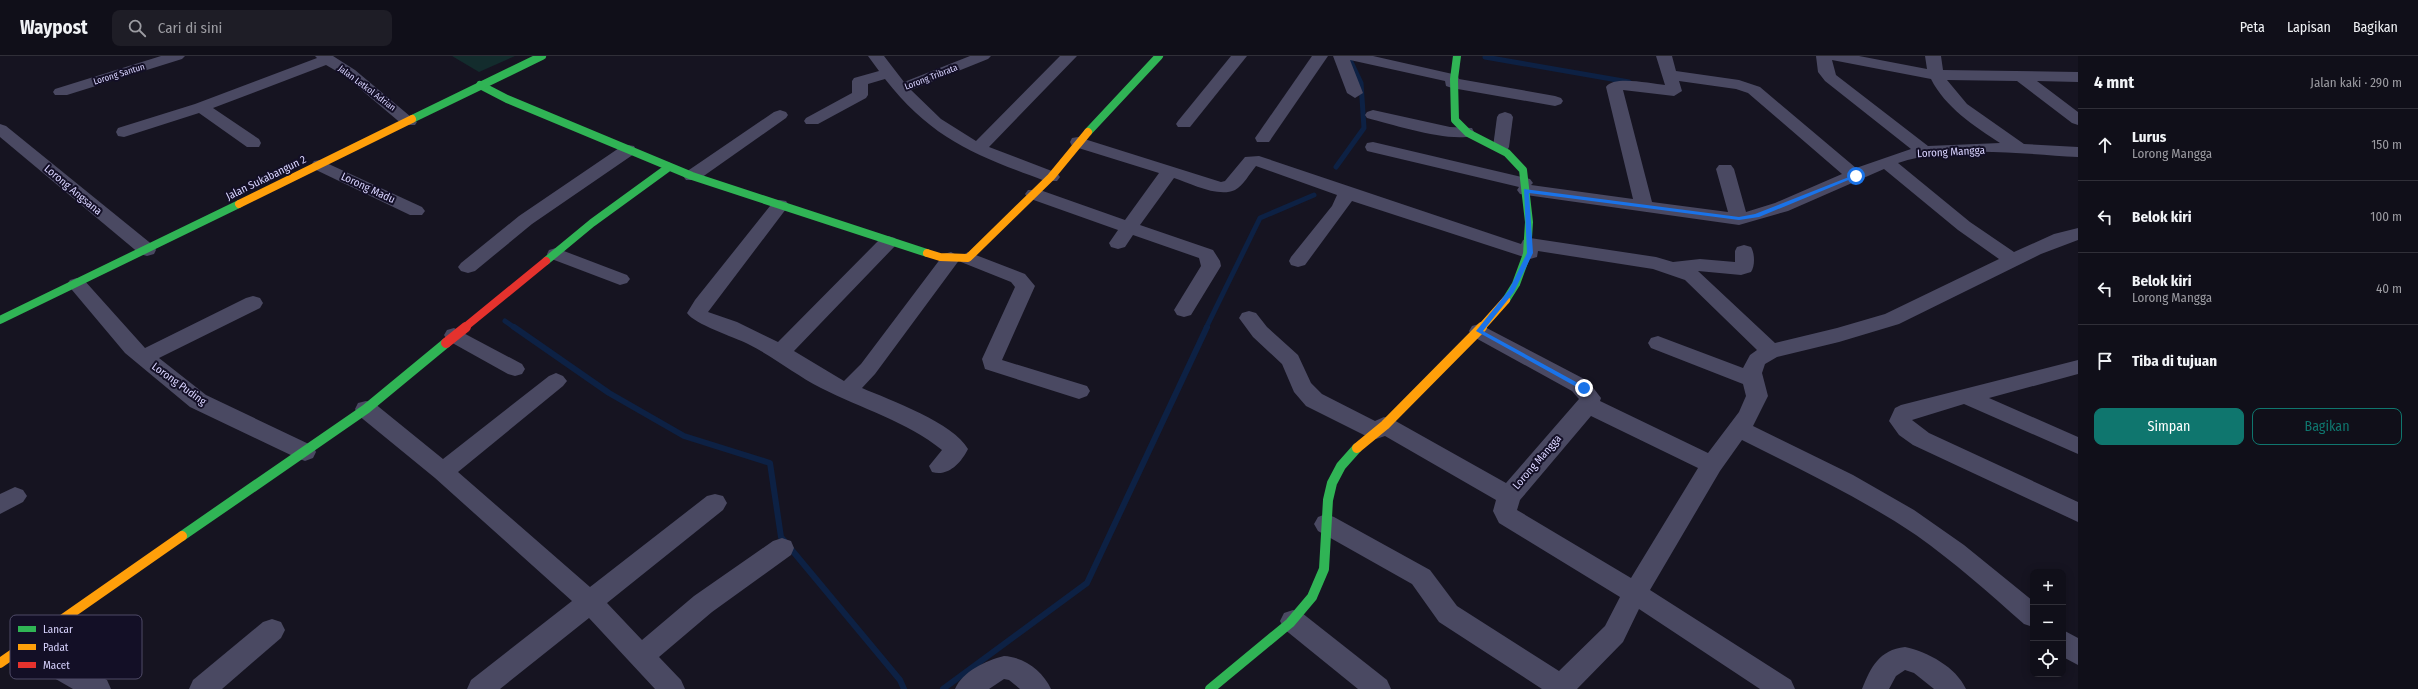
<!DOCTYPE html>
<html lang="id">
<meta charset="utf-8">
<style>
body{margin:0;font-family:"Fira Sans Condensed",sans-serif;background:#1e1d26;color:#f1f3f6}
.controls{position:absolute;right:12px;bottom:12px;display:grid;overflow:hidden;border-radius:8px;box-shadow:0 2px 10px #0003}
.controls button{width:36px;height:36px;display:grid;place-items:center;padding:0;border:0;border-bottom:1px solid #302f38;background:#100f19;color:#f1f3f6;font:20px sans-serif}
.stop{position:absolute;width:12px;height:12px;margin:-9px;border:3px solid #1a73e8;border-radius:50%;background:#fff}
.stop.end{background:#1a73e8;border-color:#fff;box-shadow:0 1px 4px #0008}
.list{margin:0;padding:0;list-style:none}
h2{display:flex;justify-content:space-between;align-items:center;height:52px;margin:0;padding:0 16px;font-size:17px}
h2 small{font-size:13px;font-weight:400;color:#9c9ca2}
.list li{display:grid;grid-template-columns:26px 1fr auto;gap:12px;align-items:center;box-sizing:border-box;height:72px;padding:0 16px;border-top:1px solid #302f38}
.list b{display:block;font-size:15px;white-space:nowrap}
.list p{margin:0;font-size:13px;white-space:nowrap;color:#9c9ca2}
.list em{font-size:13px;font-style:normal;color:#9c9ca2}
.actions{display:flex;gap:8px;padding:12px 16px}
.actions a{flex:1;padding:9px 0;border:1px solid #0f766e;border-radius:8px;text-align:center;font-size:14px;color:#0f766e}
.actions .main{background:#0f766e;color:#fff}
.icon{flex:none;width:22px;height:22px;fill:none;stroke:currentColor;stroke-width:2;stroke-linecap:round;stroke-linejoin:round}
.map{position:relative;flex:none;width:2078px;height:633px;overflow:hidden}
header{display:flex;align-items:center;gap:24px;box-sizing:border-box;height:56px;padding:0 20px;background:#100f19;border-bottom:1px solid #302f38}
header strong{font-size:19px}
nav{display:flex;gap:22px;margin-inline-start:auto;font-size:14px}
.search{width:280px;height:36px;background:#1e1d26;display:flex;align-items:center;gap:10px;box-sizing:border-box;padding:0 14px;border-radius:8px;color:#9c9ca2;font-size:15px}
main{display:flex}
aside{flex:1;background:#100f19}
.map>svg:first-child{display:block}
</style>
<header>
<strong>Waypost</strong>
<div class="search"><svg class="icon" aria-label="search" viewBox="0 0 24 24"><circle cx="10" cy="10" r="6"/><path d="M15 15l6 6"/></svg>Cari di sini</div>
<nav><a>Peta</a><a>Lapisan</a><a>Bagikan</a></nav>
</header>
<main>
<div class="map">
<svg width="2078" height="633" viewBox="0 0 2078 633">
<rect width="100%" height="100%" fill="#161421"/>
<!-- green -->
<polygon fill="#132c2d" points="452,0 515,0 479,16"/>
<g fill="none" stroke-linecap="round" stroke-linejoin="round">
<!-- stream-far1 -->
<g stroke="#0d2144" stroke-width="5">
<polyline points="1485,1 1629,26"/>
<polyline points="1336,111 1364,72 1361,27 1351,6"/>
<polyline points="505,265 515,272"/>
<polyline points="1206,272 1260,162 1314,139"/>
</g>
<!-- stream -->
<g stroke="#0d2144" stroke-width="6">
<polyline points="514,271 609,337 684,380 770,407 781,481 900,624 904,633"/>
<polyline points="943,633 1087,527 1207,271"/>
</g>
<!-- street -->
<g fill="#4a4962" fill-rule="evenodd">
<polygon points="161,0 185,0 182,3 67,39 55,39 53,36 55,33"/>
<polygon points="315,0 333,0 355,14 417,66 415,69 403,69 345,20 326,9 213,52 259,83 261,87 259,91 247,91 199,57 124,81 118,80 116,76 118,72 195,48 317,2"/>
<path d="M868 0H884L904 26 970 0H991L988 3 911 34 941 63 976 85 1060 0H1077L989 91 1057 117 1060 121 1057 125H1045C975 99 932 83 885 23L868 28V39L866 42 818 68H806L804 65 806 62 852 37V25L854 22 879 15Z"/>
<polygon points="1231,0 1247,0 1190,71 1178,71 1176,68 1178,65"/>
<polygon points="1312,0 1328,0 1269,86 1257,86 1255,82"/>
<polygon points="1333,0 1373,0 1457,19 1459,23 1555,40 1561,42 1563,45 1561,48 1555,50 1452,32 1446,30 1445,25 1350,4 1363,37 1355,42 1347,37"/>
<path d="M1656 0H1672L1676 15 1739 24 1760 31 1856 112 1911 93 1825 25 1818 16 1816 0H1859L1927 13 1925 0H1941L1943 14 2078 16V26L2037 25 2078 56V69L2072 67 2017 25 1947 24 1967 48 2024 88 2078 91V101C2020 98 1954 88 1898 107L1970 166 2014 196 2054 178 2078 172V184L2041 198 1899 268 1839 286 1777 301 1765 308 1762 317 1768 340 1753 370 1853 419 1914 454 1964 489 2033 545V571L2024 568C1989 537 1954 506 1916 479 1861 442 1801 414 1742 384L1720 415 1650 534 1791 624 1795 633H1760L1639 553 1623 586 1577 633H1542L1439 566 1412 528 1318 475 1314 468 1318 461 1326 458 1334 461 1430 514 1457 550 1559 615 1605 570 1620 541 1499 467 1493 455 1496 444 1385 380 1376 383 1368 381 1306 350 1294 336 1282 308 1253 281 1239 262 1242 257 1249 255 1256 257 1267 271 1298 299 1311 327 1322 338 1375 365 1384 361 1392 363 1506 427 1579 343 1572 335 1472 280 1469 275 1472 270 1479 268 1588 325 1601 342 1600 345 1708 397 1739 356 1746 340 1743 328 1651 292 1648 287 1651 282 1658 280 1743 312 1750 299 1757 294 1685 224 1653 213 1538 195 1537 201 1530 203 1352 145 1305 209 1298 211 1291 209 1289 205 1291 201 1332 150 1337 139 1256 110C1250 117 1243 130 1235 134 1218 142 1190 127 1174 122L1140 169 1213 194 1220 205 1221 210 1191 259 1184 261 1177 259 1174 254 1201 210 1199 202 1133 179 1125 191 1118 193 1111 191 1109 187 1118 174 1028 142 1025 138 1028 134H1040L1125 164 1159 117 1072 90 1070 86 1072 82 1078 81 1221 126 1225 125 1245 101 1259 100 1521 188 1523 184 1530 182 1656 201 1673 206 1700 203 1735 206V195L1737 191 1744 189 1751 191C1755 198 1755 210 1751 216L1741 219 1698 215 1775 287 1837 272 1885 258 1999 203 1958 174 1884 113 1788 155 1739 169 1526 139 1520 138 1517 134 1519 131 1367 95 1365 91 1367 87 1373 86 1530 123 1533 127 1531 129 1633 143 1606 31C1614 19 1651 28 1665 29ZM1832 4 1931 23C1945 51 1974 70 2000 87L1928 90 1836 19ZM1679 25 1736 33 1748 37 1842 118 1775 147 1746 156 1734 113 1731 109H1719L1716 113 1728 156 1652 146 1623 34 1674 40 1682 35ZM1591 360 1698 412 1631 522 1517 454 1520 444Z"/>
<polygon points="780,54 786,56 788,59 786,62 698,124 686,124 683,120 686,116 774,56"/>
<path d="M1373 54 1450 71 1472 72 1474 76 1472 80C1447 86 1394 69 1367 62L1365 59 1367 56Z"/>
<polygon points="1505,56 1511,58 1513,61 1509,91 1507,95 1495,95 1493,91 1497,61 1499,58"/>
<polygon points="0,68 6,70 154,190 156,194 154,198 147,200 140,198 0,81"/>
<polygon points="628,89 634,90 636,94 634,98 532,168 475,215 468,217 461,215 458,211 461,207 519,160 622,90"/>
<polygon points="320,104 422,151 425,155 422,159 410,159 314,113 311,109 314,105"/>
<path d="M780 144 786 145 789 149 708 256 737 266 778 286 881 182 888 180 895 182 897 186 895 190 794 295 844 325 861 308 944 198 951 196 960 201 968 196 1025 218 1035 230 1002 304 1087 330 1090 335 1087 340 1079 343 985 313 982 303 1015 231 1011 226 961 206 960 203 875 318 862 332C890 344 954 367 968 393 961 407 948 421 932 416L929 410 942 394C906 365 862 353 821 332 796 319 774 301 748 288 734 281 694 268 687 257L695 244 774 145Z"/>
<polygon points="556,192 627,219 630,223 627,227 620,229 549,202 547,198 549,194"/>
<polygon points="77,222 84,224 145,292 246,242 253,240 260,242 263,247 260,252 159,302 206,339 313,390 316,396 313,402 305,405 297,402 190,351 125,297 67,228 70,224"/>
<polygon points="454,272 522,308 525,313 522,318 515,320 508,318 447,284 444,279 447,274"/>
<polygon points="2078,304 2078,318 1989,342 2078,381 2078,398 1964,348 1912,364 1929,377 2078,446 2078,466 1913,389 1899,379 1889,365 1895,352 1901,349"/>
<polygon points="556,317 563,320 567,325 563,330 458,416 590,531 707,440 715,438 723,440 727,447 723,454 607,547 642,584 694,540 773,485 782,482 791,485 794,492 791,499 712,556 659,601 681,624 685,633 655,633 589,562 500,633 467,633 471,624 572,545 435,422 358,359 355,353 358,347 366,345 374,347 443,403 549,320"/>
<polygon points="15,431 23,434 27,440 23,446 0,458 0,438"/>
<polygon points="1293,554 1302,557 1387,624 1391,633 1358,633 1284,573 1280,565 1284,557"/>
<polygon points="272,563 281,566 285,574 281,582 222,633 189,633 193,624 263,566"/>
<polygon points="2063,574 2078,582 2078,609 2063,601"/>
<polygon points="23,580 107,624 111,633 73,633 14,599 10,591 14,583"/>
<path d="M1905 591C1928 596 1956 611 1966 633H1934L1914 617 1905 614 1896 620 1889 633H1862C1871 611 1879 594 1905 591Z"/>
<path d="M1004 600C1024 601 1043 615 1051 633H1020L1009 624 1004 623 989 633H955C963 615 985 605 1004 600Z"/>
</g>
<!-- fast-far1 -->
<g stroke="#30b455" stroke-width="8">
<polyline points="1457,0 1454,23 1455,64 1468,77 1507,97 1523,114 1529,166 1527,198 1516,228 1506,244"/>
<polyline points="480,29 507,43 692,120 927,197"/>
<polyline points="412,63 542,0"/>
<polyline points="1088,76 1159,0"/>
<polyline points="546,205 592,167 669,111"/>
<polyline points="0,264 239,148"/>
</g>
<!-- fast -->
<g stroke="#30b455" stroke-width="10">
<polyline points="182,480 366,353 446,287"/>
<polyline points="1210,633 1290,567 1312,541 1324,513 1328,444 1332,427 1341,410 1357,392"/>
</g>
<!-- slow-far1 -->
<g stroke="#ff9f0a" stroke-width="8">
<polyline points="239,148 412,63"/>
<polyline points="927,197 940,201 968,202 1051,121 1088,76"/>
<polyline points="1481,272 1506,244"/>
</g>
<!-- slow -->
<g stroke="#ff9f0a" stroke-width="10">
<polyline points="1357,392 1385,369 1482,271"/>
<polyline points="0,607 182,480"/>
</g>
<!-- jam-far1 -->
<polyline stroke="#e5322d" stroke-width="8" points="464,272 546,205"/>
<!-- jam -->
<polyline stroke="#e5322d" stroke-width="10" points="446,287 466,271"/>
</g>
<!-- route -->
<polygon fill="#1a73e8" points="1854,119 1858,120 1759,161 1739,164 1529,137 1533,197 1514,236 1483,275 1587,332 1582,334 1476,275 1509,234 1527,197 1524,133 1739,161 1755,158"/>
<g text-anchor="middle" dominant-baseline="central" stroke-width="4" stroke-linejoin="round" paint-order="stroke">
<!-- far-street labels -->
<g font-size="9" fill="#d9d4ff" stroke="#130f26">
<text transform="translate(119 18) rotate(-17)">Lorong Santun</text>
<text transform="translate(931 21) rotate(-21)">Lorong Tribrata</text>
<text transform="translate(367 32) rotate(37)">Jalan Letkol Adrian</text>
</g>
<!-- street labels -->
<g font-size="11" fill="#d9d4ff" stroke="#130f26">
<text transform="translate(1951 96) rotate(-3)">Lorong Mangga</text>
<text transform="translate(266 122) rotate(-26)">Jalan Sukabangun 2</text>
<text transform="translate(368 132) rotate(25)">Lorong Madu</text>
<text transform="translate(73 134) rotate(40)">Lorong Angsana</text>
<text transform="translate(179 328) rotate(36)">Lorong Puding</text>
<text transform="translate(1537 406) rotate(-49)">Lorong Mangga</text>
</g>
</g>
<!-- legend -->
<rect x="10" y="559" width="132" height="64" rx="6" fill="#130f26" stroke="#4e4a67" stroke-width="1"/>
<rect x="18" y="570" width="18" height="6" fill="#30b455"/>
<rect x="18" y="588" width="18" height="6" fill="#ff9f0a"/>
<rect x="18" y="606" width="18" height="6" fill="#e5322d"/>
<g font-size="11" fill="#d9d4ff">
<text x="43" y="577">Lancar</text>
<text x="43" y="595">Padat</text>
<text x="43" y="613">Macet</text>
</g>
</svg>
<div class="controls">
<button>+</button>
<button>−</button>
<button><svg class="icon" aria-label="locate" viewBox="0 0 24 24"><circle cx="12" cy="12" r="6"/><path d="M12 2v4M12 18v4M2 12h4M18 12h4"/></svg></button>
</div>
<div class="stop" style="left:1856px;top:120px"></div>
<div class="stop end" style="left:1584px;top:332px"></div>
</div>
<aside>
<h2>4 mnt<small>Jalan kaki · 290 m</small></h2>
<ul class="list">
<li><svg class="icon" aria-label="ahead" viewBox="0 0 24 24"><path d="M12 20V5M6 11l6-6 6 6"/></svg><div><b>Lurus</b><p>Lorong Mangga</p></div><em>150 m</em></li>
<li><svg class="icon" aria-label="left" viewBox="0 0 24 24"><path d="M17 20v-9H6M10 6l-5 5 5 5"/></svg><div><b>Belok kiri</b></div><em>100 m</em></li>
<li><svg class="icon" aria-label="left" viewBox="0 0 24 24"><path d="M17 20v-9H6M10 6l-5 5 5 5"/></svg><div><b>Belok kiri</b><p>Lorong Mangga</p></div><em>40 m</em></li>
<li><svg class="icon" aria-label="arrive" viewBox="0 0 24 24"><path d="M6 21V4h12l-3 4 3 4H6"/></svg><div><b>Tiba di tujuan</b></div></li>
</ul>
<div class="actions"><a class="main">Simpan</a><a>Bagikan</a></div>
</aside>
</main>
